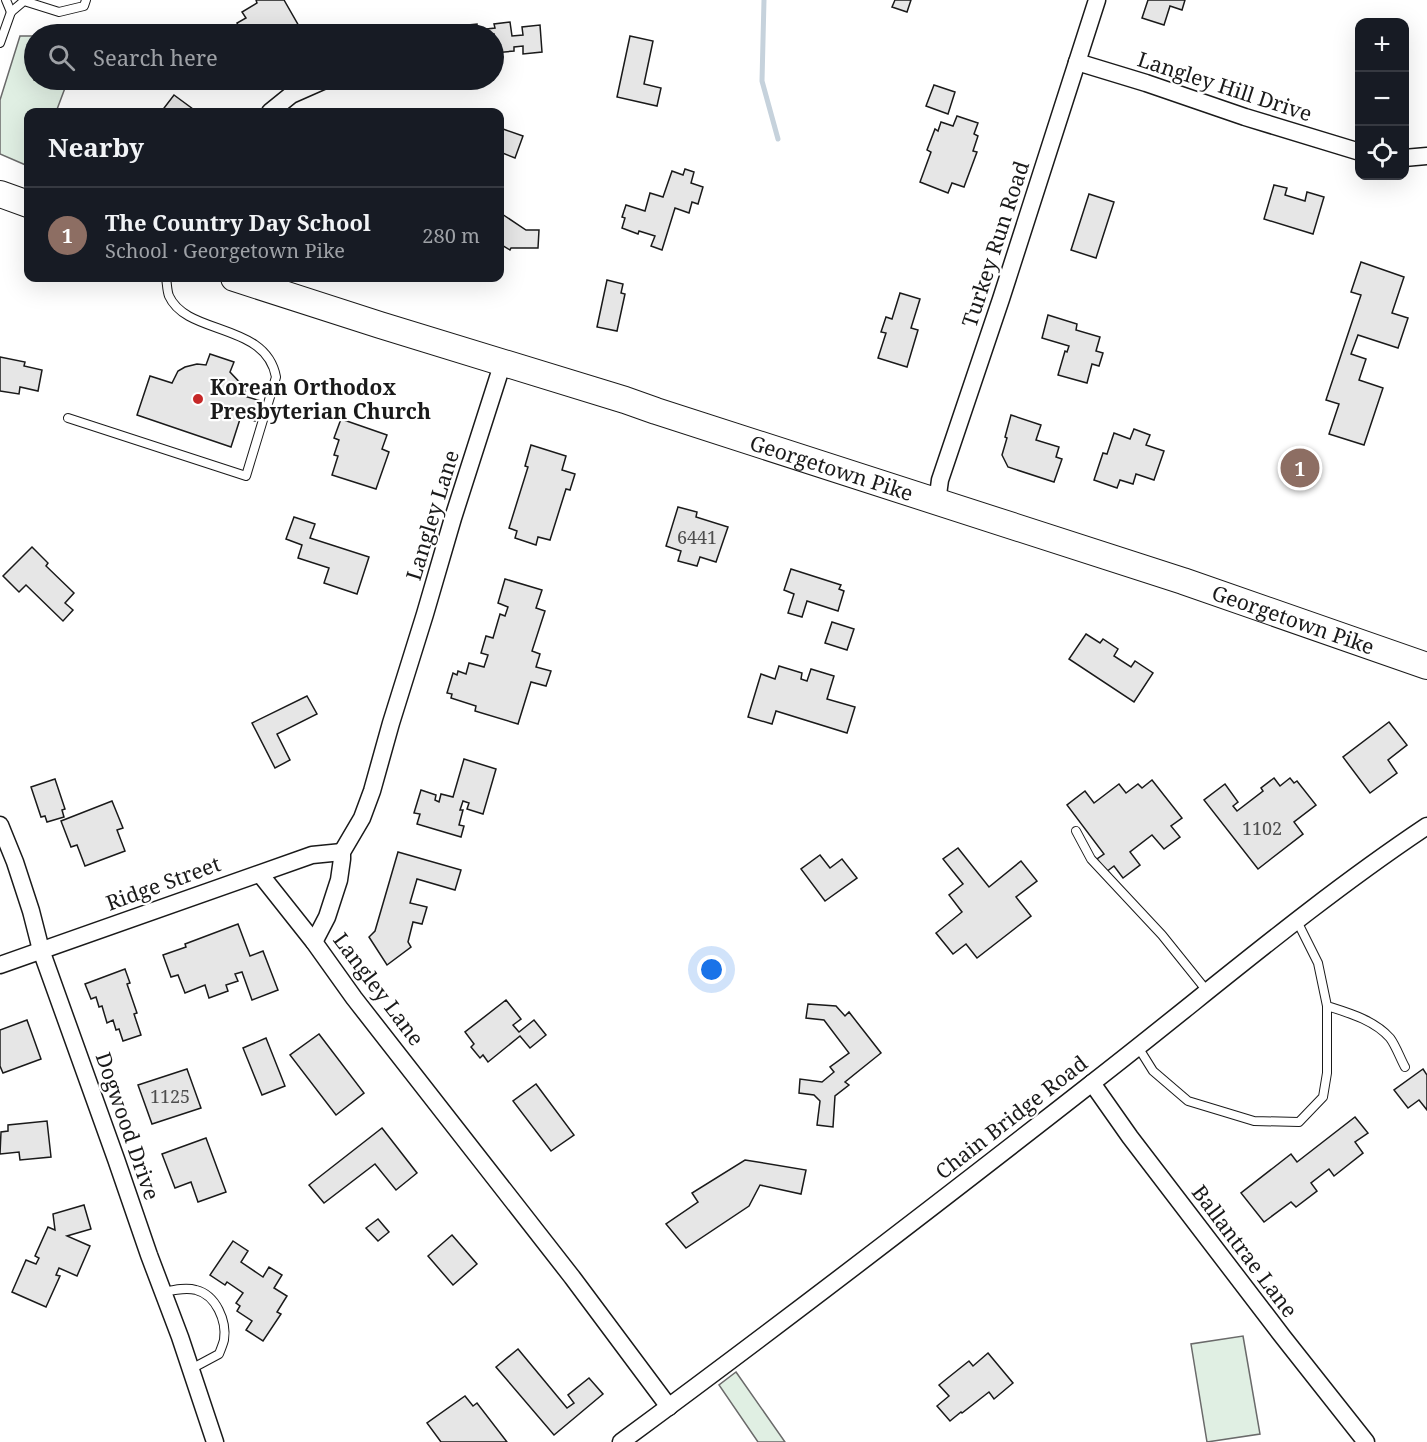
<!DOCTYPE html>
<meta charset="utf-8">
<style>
body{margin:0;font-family:"Noto Serif",serif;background:#20242c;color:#f1f3f6}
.controls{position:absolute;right:18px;top:18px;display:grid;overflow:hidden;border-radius:12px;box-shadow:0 6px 24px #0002}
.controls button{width:54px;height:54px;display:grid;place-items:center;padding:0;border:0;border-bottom:2px solid #363941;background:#171b24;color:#f1f3f6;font:30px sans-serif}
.you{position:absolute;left:712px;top:970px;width:21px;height:21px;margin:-15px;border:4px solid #fff;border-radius:50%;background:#1a73e8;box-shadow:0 0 0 9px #1a73e833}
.badge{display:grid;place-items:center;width:39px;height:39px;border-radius:50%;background:#c62828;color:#fff;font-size:20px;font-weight:700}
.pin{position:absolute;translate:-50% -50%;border:3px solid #fff;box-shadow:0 2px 6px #0006}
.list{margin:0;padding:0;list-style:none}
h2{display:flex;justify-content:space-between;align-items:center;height:78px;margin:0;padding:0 24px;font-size:26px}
h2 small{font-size:20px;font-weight:400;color:#9ea1a6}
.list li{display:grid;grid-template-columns:39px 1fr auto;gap:18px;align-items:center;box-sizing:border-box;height:96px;padding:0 24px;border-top:2px solid #363941}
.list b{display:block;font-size:22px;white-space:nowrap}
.list p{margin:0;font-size:20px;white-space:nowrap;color:#9ea1a6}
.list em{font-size:20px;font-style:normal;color:#9ea1a6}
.icon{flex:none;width:33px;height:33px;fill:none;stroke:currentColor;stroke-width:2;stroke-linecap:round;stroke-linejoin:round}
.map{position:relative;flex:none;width:1427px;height:1442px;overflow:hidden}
.search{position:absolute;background:#171b24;box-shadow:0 6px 24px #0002;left:24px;top:24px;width:480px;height:66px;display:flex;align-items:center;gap:15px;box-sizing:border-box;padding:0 21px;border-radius:33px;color:#9ea1a6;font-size:22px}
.panel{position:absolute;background:#171b24;box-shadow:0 6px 24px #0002;left:24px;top:108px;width:480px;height:174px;border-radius:12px}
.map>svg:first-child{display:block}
</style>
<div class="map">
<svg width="1427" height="1442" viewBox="0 0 1427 1442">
<rect width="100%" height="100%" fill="#fff"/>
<!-- green -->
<g fill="#e0efe3" stroke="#6a6a6a" stroke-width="1.5">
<polygon points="20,36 34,36 34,80 68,80 56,112 28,112 28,166 0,154 0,100"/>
<polygon points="1243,1336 1260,1434 1207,1442 1191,1344"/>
<polygon points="736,1372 785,1442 758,1442 719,1385"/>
</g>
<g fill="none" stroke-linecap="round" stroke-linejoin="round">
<!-- stream -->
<polyline stroke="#c6d2dc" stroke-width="5" points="764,0 762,81 778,139"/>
</g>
<!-- building -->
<g fill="#e6e6e6" stroke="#1a1a1a" stroke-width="1.5">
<polygon points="256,0 284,0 300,28 287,34 243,34 237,23 246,18 242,12 257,3"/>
<polygon points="895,0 911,0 907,12 892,7"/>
<polygon points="1148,0 1185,0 1182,10 1170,6 1164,25 1142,18"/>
<polygon points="510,22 512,36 523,35 522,27 540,25 542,52 523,54 523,46 514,47 514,51 494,53 494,34 446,34 458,33 458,26 477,24 477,30 495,28 494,24"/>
<polygon points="630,36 653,41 644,84 661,88 657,106 617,97"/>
<polygon points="934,85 955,92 948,114 926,106"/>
<polygon points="174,95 197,112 161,112"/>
<polygon points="957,116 978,123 974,134 978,136 973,151 977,152 964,187 952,183 948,193 920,182 931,152 927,150 935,129 938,131 941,122 953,126"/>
<polygon points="503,129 523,136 515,158 500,152 500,138"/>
<polygon points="685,169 694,172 691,183 703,187 698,204 692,202 689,213 675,208 662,250 651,246 655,236 639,231 638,234 622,228 625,218 622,217 626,205 645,211 650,193 663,197 672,171 683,175"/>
<polygon points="1274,185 1287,188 1285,195 1305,201 1307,192 1324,197 1313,234 1264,219"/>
<polygon points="1089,194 1114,202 1096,258 1071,250"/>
<polygon points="502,214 526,230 539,230 538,248 511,248 510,250 500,244 500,217"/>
<polygon points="1361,262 1404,277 1392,313 1408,318 1398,348 1358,335 1351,354 1366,359 1359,380 1383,388 1364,445 1329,434 1339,404 1326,400 1361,295 1351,292"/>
<polygon points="607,280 623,284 621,293 625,294 617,331 597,327"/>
<polygon points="900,293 920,299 911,328 918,330 907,367 878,358 886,333 881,332 886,317 892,319"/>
<polygon points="1048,315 1077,324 1076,330 1100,337 1096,351 1103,353 1099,366 1092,364 1087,383 1058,375 1065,351 1067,352 1069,346 1042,338"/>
<polygon points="210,354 234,362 230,372 244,387 247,397 261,401 255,421 241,416 231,447 137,415 150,376 172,383 178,371 185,367 197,364 206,365"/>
<polygon points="0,357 25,362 24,366 42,370 38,391 20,387 19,394 0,391"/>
<polygon points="1011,415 1041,425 1036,440 1059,447 1056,457 1062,459 1054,482 1008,467 1002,455 1007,438 1005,437"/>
<polygon points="341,419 387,435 382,449 389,452 376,489 332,475 338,456 334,455 339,440 334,438"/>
<polygon points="1134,429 1150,435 1146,445 1164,451 1154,480 1136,474 1133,484 1120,480 1117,488 1094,480 1103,453 1107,454 1114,433 1130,439"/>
<polygon points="531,445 566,456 562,470 575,474 570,490 566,489 550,540 538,537 536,545 515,538 517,531 509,528 528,467 525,466"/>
<polygon points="678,507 697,512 696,517 728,527 716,562 700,557 697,566 678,561 681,551 666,546"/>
<polygon points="294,517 315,524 310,538 369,557 357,594 324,583 329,568 298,558 302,545 286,539"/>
<polygon points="32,547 48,563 46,566 74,593 65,603 73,610 63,621 26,585 19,592 3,576"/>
<polygon points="791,569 841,585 839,589 844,591 838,611 807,601 802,617 788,613 794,594 784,590"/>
<polygon points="505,579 542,590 536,608 545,611 532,651 540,654 536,667 551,671 546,686 531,682 518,724 475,711 476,706 451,698 452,694 447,693 453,673 457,675 458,671 466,674 469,663 484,667 488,655 481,653 486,636 493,638 500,614 505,616 508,607 498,603"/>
<polygon points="832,622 854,629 847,650 825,643"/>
<polygon points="1086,634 1100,643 1103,639 1118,649 1114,656 1131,667 1135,661 1153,673 1134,702 1069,659"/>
<polygon points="779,666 802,673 801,679 807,681 811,669 834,676 827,699 855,707 847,733 776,711 772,724 748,717 761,674 775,679"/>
<polygon points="307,696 317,714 277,734 290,760 275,768 252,723"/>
<polygon points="1389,722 1407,745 1388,760 1397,773 1370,793 1343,757"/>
<polygon points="464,759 496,769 483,814 467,809 469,803 463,801 460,810 463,810 459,825 464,826 461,837 417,824 420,814 414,813 421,790 436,795 435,800 439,802 441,794 453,797"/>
<polygon points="1274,778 1280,786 1290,778 1294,783 1297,781 1316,805 1294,822 1303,834 1258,869 1204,800 1225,784 1238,802 1233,806 1237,811 1263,791 1261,788"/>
<polygon points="55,779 65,809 62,810 64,817 47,822 45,816 41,817 31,787"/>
<polygon points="1152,780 1182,818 1171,826 1180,837 1164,849 1152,835 1130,852 1140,865 1123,878 1114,866 1106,872 1097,859 1104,854 1067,805 1085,791 1094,803 1119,784 1126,793 1138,784 1142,788"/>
<polygon points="112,801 123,828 117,830 125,851 85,866 77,845 71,847 61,821"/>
<polygon points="958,848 989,887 1021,861 1037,881 1016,897 1031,916 977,958 966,944 953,954 936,933 962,912 949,895 963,884 943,859"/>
<polygon points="398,852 461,870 455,890 417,879 410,903 427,907 422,924 413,922 408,942 411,947 387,965 369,937 375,931"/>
<polygon points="820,855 830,868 842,859 857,878 825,901 801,869"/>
<polygon points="238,924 250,956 263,951 278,990 252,1000 242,972 235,974 238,981 226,985 228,991 209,998 205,985 185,993 178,975 171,977 163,955 186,947 185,944"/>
<polygon points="125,969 130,983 127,984 137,1013 134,1014 141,1035 123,1041 119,1029 116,1030 113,1020 107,1023 102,1006 99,1007 96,997 91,999 85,984"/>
<polygon points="506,1000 521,1019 513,1025 519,1032 534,1020 546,1035 530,1048 520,1036 488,1062 483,1055 480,1058 471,1047 474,1044 465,1032"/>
<polygon points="808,1004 836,1006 845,1016 849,1012 881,1053 845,1082 849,1085 835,1096 833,1127 817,1125 820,1101 814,1095 799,1093 800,1079 822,1082 834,1072 830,1067 849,1053 824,1020 806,1018"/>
<polygon points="27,1020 41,1059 3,1073 0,1066 0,1030"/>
<polygon points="319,1034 364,1093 336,1115 290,1055"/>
<polygon points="266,1038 285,1086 262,1095 243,1048"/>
<polygon points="187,1069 201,1108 152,1124 138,1085"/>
<polygon points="1423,1069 1427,1075 1427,1110 1419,1100 1408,1108 1394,1090"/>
<polygon points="536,1084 574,1135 551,1151 513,1101"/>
<polygon points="1355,1117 1368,1133 1355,1142 1363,1153 1334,1176 1329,1169 1311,1183 1317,1191 1296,1207 1291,1202 1264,1222 1241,1193 1291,1154 1297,1162"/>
<polygon points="47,1121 51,1157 20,1160 19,1152 0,1154 1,1132 8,1131 8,1125"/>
<polygon points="382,1128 417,1173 396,1190 375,1164 324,1203 309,1185"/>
<polygon points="206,1138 226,1192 198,1202 191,1182 175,1188 162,1154"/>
<polygon points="745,1160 806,1170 801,1194 760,1185 749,1206 686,1248 666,1224 698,1202 692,1193"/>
<polygon points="84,1205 91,1229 67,1236 90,1246 77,1276 59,1268 56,1275 60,1276 46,1307 12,1292 26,1260 36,1264 39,1258 35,1256 48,1227 55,1230 53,1214"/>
<polygon points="378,1219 389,1232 378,1241 366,1228"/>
<polygon points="452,1235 477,1264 453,1285 428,1256"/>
<polygon points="233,1241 248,1251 241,1262 263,1277 269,1267 282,1275 274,1288 287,1296 277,1312 281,1314 263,1341 246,1330 252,1321 237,1311 240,1306 236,1303 243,1293 227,1282 225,1285 210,1275"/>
<polygon points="518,1349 567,1408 574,1403 568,1395 589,1378 603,1394 554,1435 496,1367"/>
<polygon points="988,1353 1013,1383 994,1399 989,1392 962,1413 961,1412 950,1421 937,1406 949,1396 939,1385 969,1361 973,1366"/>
<polygon points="465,1396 473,1406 477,1403 507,1442 441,1442 427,1423"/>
</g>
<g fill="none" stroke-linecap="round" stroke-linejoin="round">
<defs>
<g id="service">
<polyline points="6,0 11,12"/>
<polyline points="0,43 11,12 24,1 59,12 84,6 86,0"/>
<path d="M68 418 246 476 276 377C266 322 187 336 169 296 167 291 167 283 166 278"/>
<polyline points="1076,831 1091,859 1162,935 1207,991"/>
<path d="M1297 921 1318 963 1327 1006C1349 1013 1374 1020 1390 1038 1396 1046 1400 1058 1405 1067"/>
<polyline points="1138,1047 1153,1071 1188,1101 1254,1121 1299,1122 1323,1097 1327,1073 1327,1006"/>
<path d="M163 1292C173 1290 186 1287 196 1290 216 1295 227 1321 224 1340 223 1344 221 1349 219 1354L191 1369"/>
</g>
<g id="minor">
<polyline points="1077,62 1146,83 1245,117 1360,152"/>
<polyline points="270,112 291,95 325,80"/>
<polyline points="1404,158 1427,156"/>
<polyline points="937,502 940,480 1001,299 1097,0"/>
<polyline points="0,825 15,862 31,911 41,950 116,1159 149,1255 180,1337 215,1442"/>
<polyline points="260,874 314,942 354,998 572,1277 669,1407"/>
<polyline points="314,942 327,917 339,880 342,859 342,852 362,818 372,791 391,723 425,614 453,518 503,362"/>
<polyline points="0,965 312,855 342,852"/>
<polyline points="1092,1083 1130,1137 1283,1337 1366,1442"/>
<path d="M621 1442C780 1325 936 1205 1092 1083 1203 997 1310 904 1427 826"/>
</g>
<g id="primary">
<polyline points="0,194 28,204"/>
<path id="s1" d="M234 278 380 325 625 400 656 411 1183 581 1427 666"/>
</g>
</defs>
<!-- service casing -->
<use href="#service" stroke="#1a1a1a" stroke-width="10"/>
<!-- minor casing -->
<use href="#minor" stroke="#1a1a1a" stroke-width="19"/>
<!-- primary casing -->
<use href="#primary" stroke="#1a1a1a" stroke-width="28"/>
<!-- service -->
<use href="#service" stroke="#fff" stroke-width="8"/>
<!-- minor -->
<use href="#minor" stroke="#fff" stroke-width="16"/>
<!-- primary -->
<use href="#primary" stroke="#fff" stroke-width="26"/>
</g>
<!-- markers -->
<circle fill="#c62828" stroke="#fff" stroke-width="2" cx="198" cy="399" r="6"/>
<g text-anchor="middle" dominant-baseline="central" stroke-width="4.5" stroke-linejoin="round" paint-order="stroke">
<!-- number labels -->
<g font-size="18" fill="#4d4d4d">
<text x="697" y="537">6441</text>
<text x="1262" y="828">1102</text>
<text x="170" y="1096">1125</text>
</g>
<!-- street labels -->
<g font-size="21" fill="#1a1a1a" stroke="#fff">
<text transform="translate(1225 86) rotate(18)">Langley Hill Drive</text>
<text transform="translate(995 244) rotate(-72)">Turkey Run Road</text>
<text stroke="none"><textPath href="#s1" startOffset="627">Georgetown Pike</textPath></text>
<text transform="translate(432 515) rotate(-73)">Langley Lane</text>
<text stroke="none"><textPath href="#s1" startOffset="1113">Georgetown Pike</textPath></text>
<text transform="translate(163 883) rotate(-20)">Ridge Street</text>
<text transform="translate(379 989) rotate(53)">Langley Lane</text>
<text transform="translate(1011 1117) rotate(-38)">Chain Bridge Road</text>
<text transform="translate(128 1126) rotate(71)">Dogwood Drive</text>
<text transform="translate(1245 1251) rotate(53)">Ballantrae Lane</text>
</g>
<!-- poi labels -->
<g font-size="21" font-weight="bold" fill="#1a1a1a" stroke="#fff" text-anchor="start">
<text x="210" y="387">Korean Orthodox<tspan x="210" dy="24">Presbyterian Church</tspan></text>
</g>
</g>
</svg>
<div class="controls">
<button>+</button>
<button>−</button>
<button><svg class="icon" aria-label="locate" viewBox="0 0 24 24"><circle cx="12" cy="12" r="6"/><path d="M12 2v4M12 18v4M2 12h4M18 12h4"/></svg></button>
</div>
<div class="you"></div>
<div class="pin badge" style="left:1300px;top:468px;background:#8d6e63">1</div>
<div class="search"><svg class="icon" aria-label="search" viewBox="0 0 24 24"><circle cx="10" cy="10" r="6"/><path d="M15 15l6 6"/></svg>Search here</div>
<section class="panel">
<h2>Nearby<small></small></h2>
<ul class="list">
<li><span class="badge" style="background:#8d6e63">1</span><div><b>The Country Day School</b><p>School · Georgetown Pike</p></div><em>280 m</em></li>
</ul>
</section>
</div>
